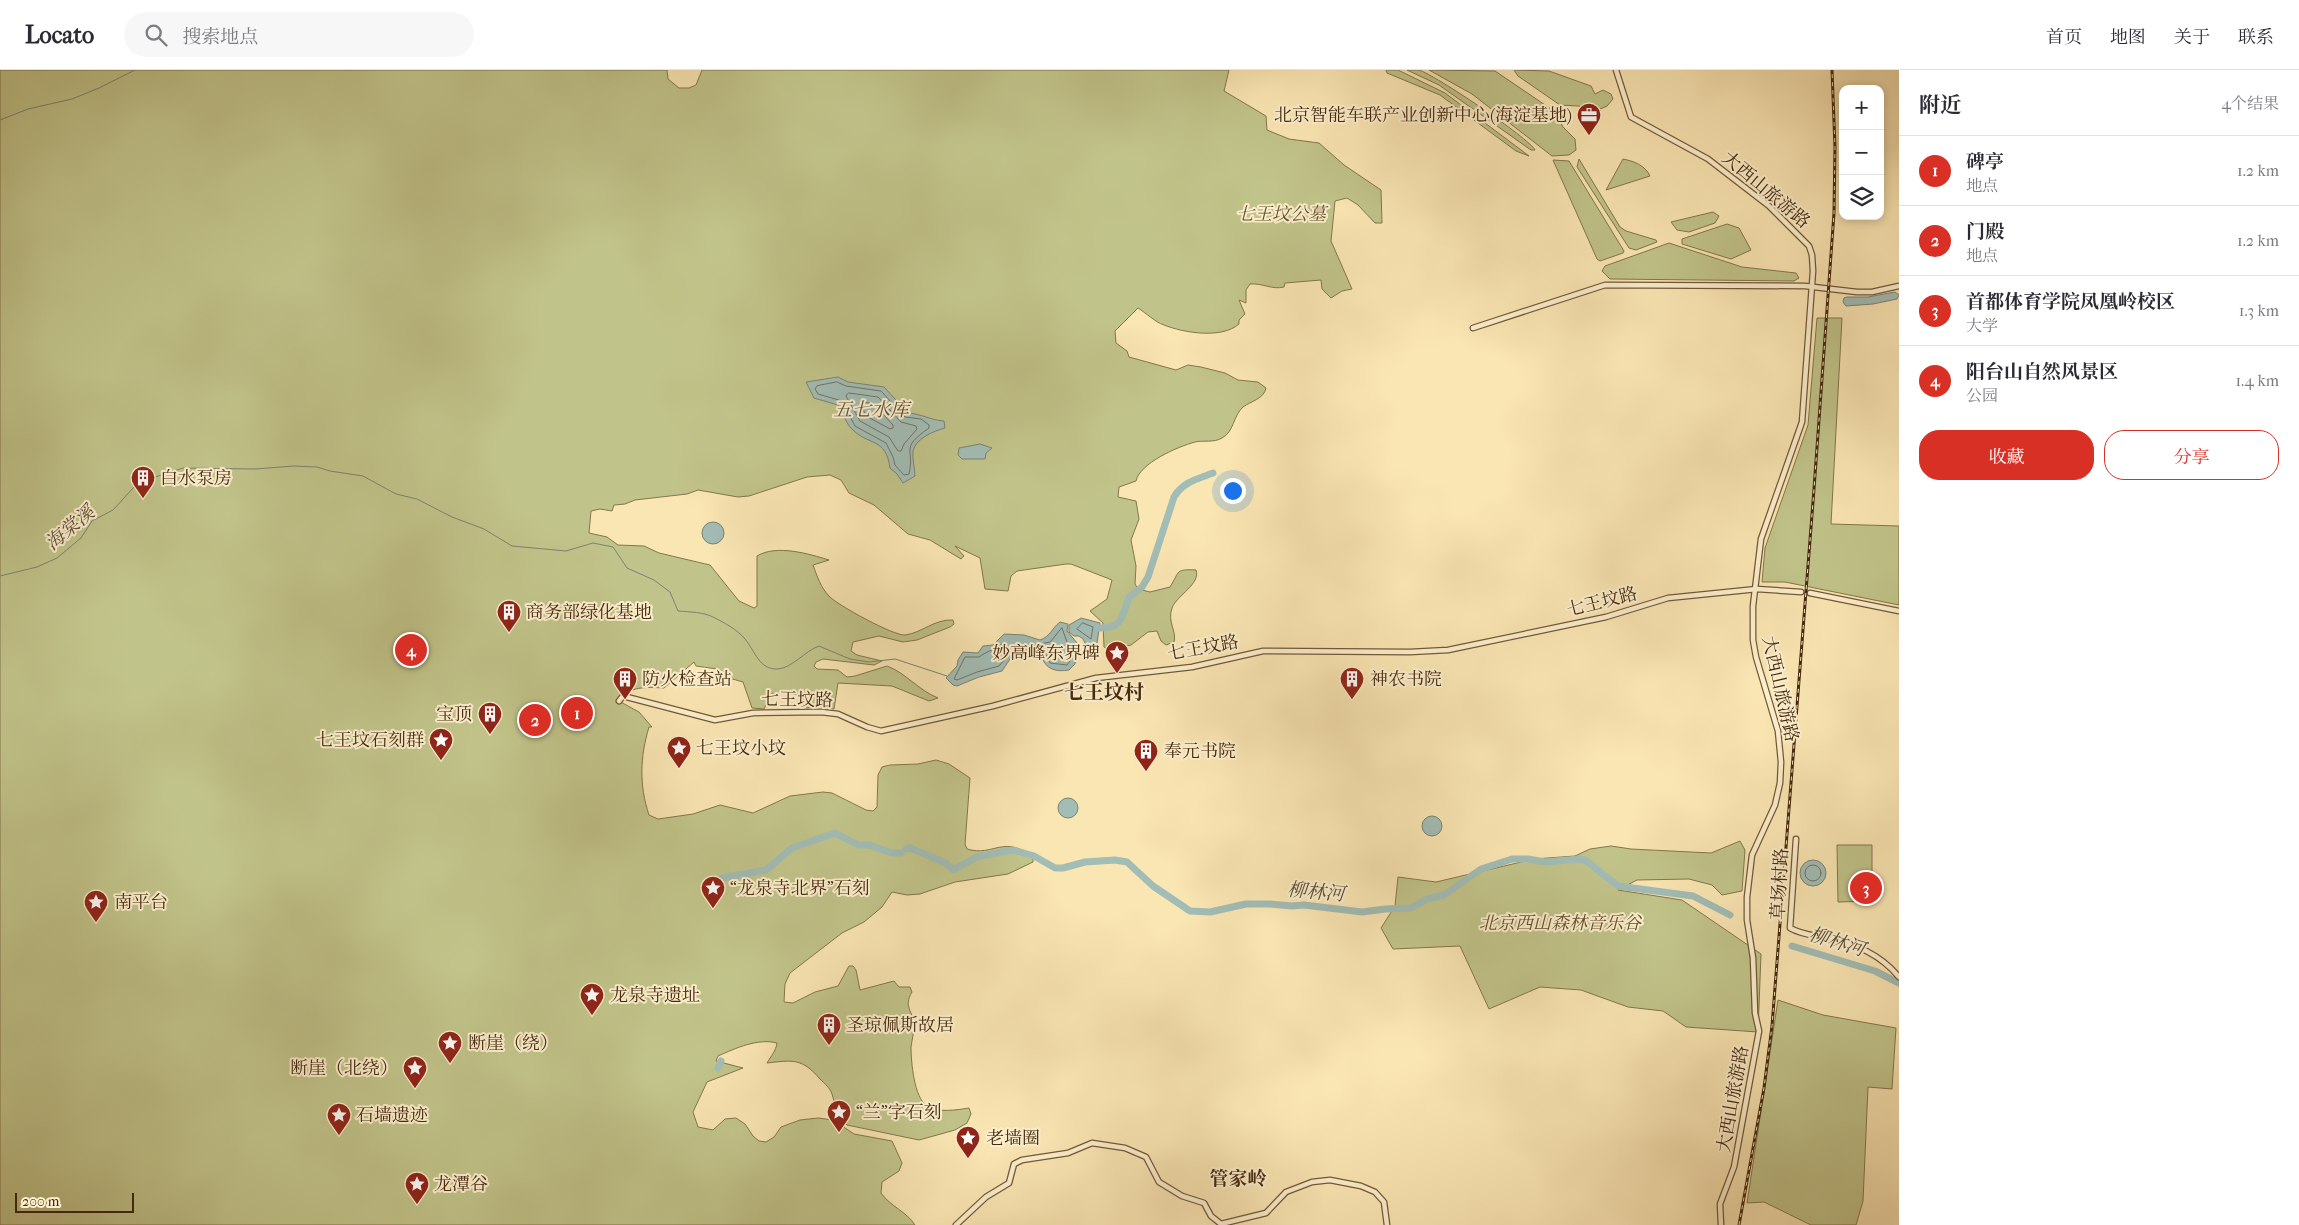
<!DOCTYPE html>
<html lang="zh">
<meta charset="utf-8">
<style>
body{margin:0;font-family:"IM FELL French Canon","Noto Serif SC",serif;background:#f7f7f7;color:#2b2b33}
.controls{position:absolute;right:15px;top:15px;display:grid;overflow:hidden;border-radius:10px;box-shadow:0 2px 8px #0003}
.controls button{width:45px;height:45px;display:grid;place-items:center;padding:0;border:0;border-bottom:1px solid #e1e1e2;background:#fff;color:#2b2b33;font:25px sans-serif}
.scale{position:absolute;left:15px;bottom:12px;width:119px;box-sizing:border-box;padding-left:5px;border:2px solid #46290d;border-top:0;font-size:14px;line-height:18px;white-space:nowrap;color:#46290d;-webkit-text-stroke:4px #fcefce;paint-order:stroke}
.you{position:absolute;left:1232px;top:420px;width:18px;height:18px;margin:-12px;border:4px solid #fff;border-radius:50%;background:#1a73e8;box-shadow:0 0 0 8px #1a73e833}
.badge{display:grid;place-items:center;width:32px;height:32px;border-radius:50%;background:#d93025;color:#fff;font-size:16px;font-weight:700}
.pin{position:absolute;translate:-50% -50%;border:2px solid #fff;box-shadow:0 1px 5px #0006}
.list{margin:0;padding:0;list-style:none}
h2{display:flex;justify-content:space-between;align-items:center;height:65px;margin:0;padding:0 20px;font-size:21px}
h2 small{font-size:16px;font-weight:400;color:#7c7c81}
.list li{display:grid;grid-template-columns:32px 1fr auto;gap:15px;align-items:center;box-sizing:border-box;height:70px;padding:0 20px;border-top:1px solid #e1e1e2}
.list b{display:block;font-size:19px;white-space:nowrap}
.list p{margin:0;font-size:16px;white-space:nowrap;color:#7c7c81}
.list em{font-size:16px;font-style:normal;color:#7c7c81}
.actions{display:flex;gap:10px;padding:15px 20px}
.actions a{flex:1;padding:11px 0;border:1px solid #d93025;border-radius:20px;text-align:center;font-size:18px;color:#d93025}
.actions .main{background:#d93025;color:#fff}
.icon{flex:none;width:28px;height:28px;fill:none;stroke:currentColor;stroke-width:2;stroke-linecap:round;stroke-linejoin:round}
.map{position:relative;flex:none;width:1899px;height:1155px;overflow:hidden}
header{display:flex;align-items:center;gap:30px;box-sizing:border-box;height:70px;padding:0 25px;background:#fff;border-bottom:1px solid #e1e1e2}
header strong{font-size:24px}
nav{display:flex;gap:28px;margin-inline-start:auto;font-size:18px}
.search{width:350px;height:45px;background:#f7f7f7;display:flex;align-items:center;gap:12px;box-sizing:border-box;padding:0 18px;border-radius:28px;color:#7c7c81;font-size:19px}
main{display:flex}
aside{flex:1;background:#fff}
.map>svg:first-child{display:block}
</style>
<header>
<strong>Locato</strong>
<div class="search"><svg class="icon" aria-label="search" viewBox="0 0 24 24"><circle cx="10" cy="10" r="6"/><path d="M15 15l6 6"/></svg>搜索地点</div>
<nav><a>首页</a><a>地图</a><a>关于</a><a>联系</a></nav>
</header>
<main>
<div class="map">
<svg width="1899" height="1155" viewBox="0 0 1899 1155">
<rect width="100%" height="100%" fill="#fae6b3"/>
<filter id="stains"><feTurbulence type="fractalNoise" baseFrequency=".004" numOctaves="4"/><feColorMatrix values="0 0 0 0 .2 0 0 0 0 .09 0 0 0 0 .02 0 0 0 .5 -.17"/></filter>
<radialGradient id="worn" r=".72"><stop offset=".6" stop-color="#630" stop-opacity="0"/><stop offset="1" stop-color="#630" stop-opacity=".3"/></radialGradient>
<!-- green -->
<g fill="#c1c48a" stroke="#84764c">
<path d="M0 0H667L668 9 679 18H689L696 15 702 0H1229L1224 21 1266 46 1267 60 1289 69 1319 73 1344 95 1381 120 1382 153H1375L1358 135 1347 128 1335 131 1331 171 1352 219 1342 221 1331 228 1322 219 1321 210 1285 213 1284 217C1272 220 1263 213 1250 214L1246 220V233L1239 230 1245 244 1239 250V254C1222 269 1184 263 1164 255 1155 252 1146 243 1138 238L1115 261 1116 273 1127 281 1129 287 1176 300 1188 295 1201 297 1225 303 1238 310 1258 312 1266 318C1264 329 1251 331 1243 337 1233 346 1234 362 1222 368 1214 373 1203 370 1195 372 1177 377 1140 393 1136 411L1119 417 1118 427 1136 431 1139 449 1131 470 1136 496 1135 514 1138 519 1150 522 1170 517C1180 501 1175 499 1196 500 1201 514 1177 525 1172 538 1167 552 1177 561 1174 572L1166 575 1161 571 1157 561 1148 562 1131 575 1110 581 1104 577 1103 553 1090 541 1107 529 1112 510 1071 494H1066L1017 501 1011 506 1008 521 985 519 980 488 955 476 964 486 961 489 930 470 908 464 874 435 849 423 841 410 830 405 807 407 749 426 738 427 698 420 687 424 635 430 625 434 614 435 612 441 600 439 591 441 589 463 607 467 618 475 644 476 659 483 710 495 739 531 754 538 757 536V486C777 474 809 484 829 490L813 495C817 506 821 518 829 526 837 535 894 566 905 565 922 563 934 549 953 550L954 554 950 557 917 570 903 572 879 566 853 572 851 581 857 585 882 591 874 595 823 589 816 592 814 596 817 599 838 600 847 607 855 606 887 596C906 603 918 620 938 628L929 631 892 616 838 613 834 639 818 636 807 638 801 626 784 621 776 625 772 623 764 639 752 638 743 612 729 608 717 599 696 596 694 592 664 618C645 617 631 616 617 630L639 642 652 657H649C640 687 639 715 649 745L658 749 693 744 720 735 753 743 790 726 823 722 832 723 866 740 873 741 877 737 878 705 882 697 890 695 918 694 936 690 949 694 970 708 965 774 967 779C994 787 1003 764 1033 787V792L1008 804 955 812 920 824 907 825 892 822 882 837 864 852 842 863 790 903 785 914 784 932 793 933 815 922 838 916 849 896H853L856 900 860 920 894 911 899 917H910L912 922C903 937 913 941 914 954 914 962 912 970 911 977 911 991 914 1028 927 1036 937 1043 957 1040 969 1038L971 1044 967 1053 955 1060 919 1070 847 1055C836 1046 836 1037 832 1024 830 1018 825 1014 820 1009 802 988 793 990 767 993 771 986 776 981 777 973 758 968 736 978 718 986L716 991 743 998 707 1012 693 1042 698 1057 713 1060 725 1049 736 1048 745 1054 753 1066 759 1071 766 1072 774 1067 781 1057 800 1050 818 1048 833 1050 854 1064 892 1071 902 1093 899 1101 882 1112 881 1123C891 1137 906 1141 915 1155H0Z"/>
<polygon points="1386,0 1398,0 1445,23 1529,86 1516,81 1440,25 1387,3"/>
<path d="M1407 0C1411 0 1416 0 1419 0 1435 5 1529 68 1535 80H1531L1439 15Z"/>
<polygon points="1429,0 1495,1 1554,41 1563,57 1575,69 1576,80 1569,85 1552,86 1472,24"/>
<polygon points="1514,0 1549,1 1591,16 1595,24 1603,20 1611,24 1613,29 1607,36 1596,41 1578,36 1560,35 1518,6"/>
<polygon points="1579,89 1620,157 1626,161 1656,170 1657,172 1636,180 1629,178 1577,97"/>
<path d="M1623 89C1633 91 1645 95 1650 106L1606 120Z"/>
<polygon points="1553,90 1569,91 1624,181 1623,183 1600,191 1597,189"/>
<polygon points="1713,142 1719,146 1715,153 1689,162 1677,160 1671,152"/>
<polygon points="1727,154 1739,158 1751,180 1731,189 1682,174 1682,169"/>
<polygon points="1669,173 1742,197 1796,203 1799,208 1794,211 1610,209 1602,201 1605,196"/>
<polygon points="1817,248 1842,248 1831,454 1899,456 1899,535 1785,512 1762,512 1765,478 1808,355"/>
<polygon points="1740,771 1745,780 1742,821 1722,825 1712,815 1689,809 1637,810 1618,820 1682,830 1761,884 1758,962 1686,957 1663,941 1628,937 1581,920 1540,917 1489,939 1460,876 1393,879 1381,858 1395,836 1398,807 1436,812 1534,789 1575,786 1590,779 1611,776 1631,779 1711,783"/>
<polygon points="1837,775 1872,775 1872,831 1838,832"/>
<polygon points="1778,930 1823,945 1896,958 1892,1019 1868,1017 1863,1131 1856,1155 1811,1155 1764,1132 1747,1133"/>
</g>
<!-- water -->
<g fill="#a2bdb6" stroke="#7d8272">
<polygon points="1895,222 1899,225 1897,229 1873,234 1846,236 1843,232 1844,228 1847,227 1868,227"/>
<path d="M838 307 848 312 884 317 908 343C922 344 930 350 944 351L945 358C934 361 916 368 913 381 912 389 915 399 915 406L903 413 897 404 890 398C886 367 868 376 852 359 846 354 843 342 838 335L814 328 806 312Z"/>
<polygon points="980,374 992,378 986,383 985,389 962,389 958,385 959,378"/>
<circle cx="713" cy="463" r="11"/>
<polygon points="1081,548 1100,553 1097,573 1092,574 1092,579 1088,579 1083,569 1079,566 1074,566 1069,562 1069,555"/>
<path d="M1060 552 1068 554 1067 561 1078 574 1066 580 1076 587 1075 594 1069 600C1057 602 1045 600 1042 586L1032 587 1022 576 1011 577 1009 583H1014L1002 601 979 607 957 616 953 615 946 608 957 596 958 590 963 582 978 583 983 576 993 575 1004 564 1024 565 1040 570C1051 566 1051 559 1060 552Z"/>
<circle cx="1068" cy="738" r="10"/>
<circle cx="1432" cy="756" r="10"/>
<circle cx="1813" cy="803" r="13"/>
</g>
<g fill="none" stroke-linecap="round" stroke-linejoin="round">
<!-- shore -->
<g stroke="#747362" stroke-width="1">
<path d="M837 312 846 316 881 321 905 347 921 349 929 355V358C899 379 915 378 909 404L904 405 895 395 893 387 886 373 855 356 842 331 818 324 815 319 817 316Z"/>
<polygon points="849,323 878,327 901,352 916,356 917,359 904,374 901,381 898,381 889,367 860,351 846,326"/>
<polygon points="863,332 874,334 893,355 893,358 890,359 866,346 861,335"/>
<polygon points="1083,553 1093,557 1091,569 1077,559"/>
<polygon points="1062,558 1067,572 1062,581 1070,591 1067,595 1050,593 1045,583 1036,582 1033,578 1035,575 1050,572"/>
<path d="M1003 573 1006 575V588L999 596 977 602 957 610 954 609 965 587H979C987 581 995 580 1003 573Z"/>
<circle cx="1813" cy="803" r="8"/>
</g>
<!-- stream -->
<g stroke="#7d8272" stroke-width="1">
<polyline points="0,50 28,39 72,29 99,18 135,0"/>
<path d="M0 506 37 497 57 488 81 468 92 451 113 440 134 417 155 407 183 398 255 399 294 396 317 397 330 401 363 406 396 424 417 429 452 447 484 459 512 476 566 481 593 473 613 477 627 498 654 510 670 522 678 541C690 542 703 542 713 547 723 552 738 560 745 569 755 581 759 600 778 599 792 598 805 581 819 576L850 589 869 592 895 589 947 606"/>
</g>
<!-- river -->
<g stroke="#a2bdb6" stroke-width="7">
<path d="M1099 558C1123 559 1122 546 1129 527L1142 517 1148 507 1174 427C1183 412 1197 409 1213 403"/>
<polyline points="906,779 910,778 946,793 953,800 977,787 1013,780 1034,786 1055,798 1063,798 1085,792 1115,790 1127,792 1153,816 1190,841 1210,842 1246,834 1269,834 1292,836 1304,835 1362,842 1385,839 1411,838 1427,829 1444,825 1481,799 1512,789 1528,789 1545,792 1580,789 1585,790 1618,816 1693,826 1730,845"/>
<polyline points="722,808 766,800 792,778 835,763 858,775 869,775 892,783 901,783"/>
<polyline points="1792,876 1875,901 1899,913"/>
<polyline points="718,998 721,991"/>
</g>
<defs>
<g id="minor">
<polyline points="1616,0 1631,47 1708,89 1769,136 1809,176 1812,185 1813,201 1802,352 1761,469 1753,536 1753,570 1756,587 1778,661 1781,692 1780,713 1775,735 1752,785 1747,827 1747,850 1753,888 1755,943 1759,961 1734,1097 1720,1134 1721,1155"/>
<polyline points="1473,258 1605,215 1805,216 1857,222 1872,222 1899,216"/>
<polyline points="1810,523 1899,541"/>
<polyline points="619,631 623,626 715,650 753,643 821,642 838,644 867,657 881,661 993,636 1096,608 1192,597 1263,581 1410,582 1448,580 1606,547 1668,528 1757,519 1801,522"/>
<path d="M1796 769 1790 858C1802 865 1814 865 1828 868 1857 875 1880 884 1899 907"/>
<polyline points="956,1155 986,1127 1009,1113 1014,1094 1022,1090 1068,1083 1092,1073 1125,1078 1146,1087 1159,1112 1182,1126 1204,1133 1211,1146 1221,1154 1266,1143 1286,1122 1312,1112 1330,1110 1361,1116 1375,1122 1384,1132 1387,1155"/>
</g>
</defs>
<!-- minor casing -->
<use href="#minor" stroke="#735836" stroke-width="7"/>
<!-- minor -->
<use href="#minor" stroke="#fcefce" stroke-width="4.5"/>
<defs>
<polyline id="rail" points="1739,1155 1764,1018 1772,956 1814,419 1834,143 1835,77 1832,0"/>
</defs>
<!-- rail casing -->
<use href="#rail" stroke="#46290d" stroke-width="3"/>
<!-- rail -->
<use href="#rail" stroke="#fcefce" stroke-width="1" stroke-dasharray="4" stroke-linecap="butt"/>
</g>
<!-- icons -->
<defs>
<symbol id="office-pin" viewBox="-11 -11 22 30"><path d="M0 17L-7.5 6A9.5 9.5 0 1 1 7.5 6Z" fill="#8f2418" stroke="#fcefce"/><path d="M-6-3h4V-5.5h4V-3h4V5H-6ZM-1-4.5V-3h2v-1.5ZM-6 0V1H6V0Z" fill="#fff"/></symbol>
<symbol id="building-pin" viewBox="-11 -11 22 30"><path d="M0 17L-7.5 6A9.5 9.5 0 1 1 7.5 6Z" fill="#8f2418" stroke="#fcefce"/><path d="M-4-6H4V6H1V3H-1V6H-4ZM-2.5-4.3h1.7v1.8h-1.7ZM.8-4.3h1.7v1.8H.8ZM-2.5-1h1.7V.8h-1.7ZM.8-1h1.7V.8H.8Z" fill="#fff"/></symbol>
<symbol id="sight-pin" viewBox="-11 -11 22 30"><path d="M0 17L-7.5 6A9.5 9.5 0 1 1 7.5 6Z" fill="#8f2418" stroke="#fcefce"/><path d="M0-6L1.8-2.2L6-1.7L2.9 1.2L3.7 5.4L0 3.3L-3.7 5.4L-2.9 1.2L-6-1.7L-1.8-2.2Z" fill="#fff"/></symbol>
</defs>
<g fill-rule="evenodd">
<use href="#office-pin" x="1575" y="31" width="28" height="38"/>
<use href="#building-pin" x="129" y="394" width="28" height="38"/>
<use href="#building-pin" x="495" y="528" width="28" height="38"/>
<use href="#sight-pin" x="1103" y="569" width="28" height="38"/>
<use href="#building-pin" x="611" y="595" width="28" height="38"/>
<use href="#building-pin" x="1338" y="595" width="28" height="38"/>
<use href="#building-pin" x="476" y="630" width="28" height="38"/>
<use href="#sight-pin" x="427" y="656" width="28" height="38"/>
<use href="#sight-pin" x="665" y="664" width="28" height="38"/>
<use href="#building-pin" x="1132" y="667" width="28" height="38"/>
<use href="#sight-pin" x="699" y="804" width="28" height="38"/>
<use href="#sight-pin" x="82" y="818" width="28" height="38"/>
<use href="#sight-pin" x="578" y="911" width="28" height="38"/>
<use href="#building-pin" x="815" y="941" width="28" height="38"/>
<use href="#sight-pin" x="436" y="959" width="28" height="38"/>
<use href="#sight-pin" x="401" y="984" width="28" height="38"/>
<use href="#sight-pin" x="825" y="1028" width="28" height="38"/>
<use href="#sight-pin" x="325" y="1031" width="28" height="38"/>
<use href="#sight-pin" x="954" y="1054" width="28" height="38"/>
<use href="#sight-pin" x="403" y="1100" width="28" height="38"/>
</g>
<g text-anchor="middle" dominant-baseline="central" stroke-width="4" stroke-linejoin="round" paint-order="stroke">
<!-- poi labels -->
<g font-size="18" fill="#46290d" stroke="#fcefce" text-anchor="start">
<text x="1572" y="45" text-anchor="end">北京智能车联产业创新中心(海淀基地)</text>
<text x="160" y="408">白水泵房</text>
<text x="526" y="542">商务部绿化基地</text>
<text x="1100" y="583" text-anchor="end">妙高峰东界碑</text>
<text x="642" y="609">防火检查站</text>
<text x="1370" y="609">神农书院</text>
<text x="472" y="644" text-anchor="end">宝顶</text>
<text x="424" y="670" text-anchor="end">七王坟石刻群</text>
<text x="696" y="678">七王坟小坟</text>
<text x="1164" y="681">奉元书院</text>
<text x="730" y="818">“龙泉寺北界”石刻</text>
<text x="114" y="832">南平台</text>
<text x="610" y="925">龙泉寺遗址</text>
<text x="846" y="955">圣琼佩斯故居</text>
<text x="468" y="973">断崖（绕）</text>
<text x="398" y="998" text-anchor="end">断崖（北绕）</text>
<text x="856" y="1042">“兰”字石刻</text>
<text x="356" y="1045">石墙遗迹</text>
<text x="986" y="1068">老墙圈</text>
<text x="434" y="1114">龙潭谷</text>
</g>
<!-- street labels -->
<g font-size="18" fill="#46290d" stroke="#fcefce">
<text transform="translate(1766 120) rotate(40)">大西山旅游路</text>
<text transform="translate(1602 532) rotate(-14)">七王坟路</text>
<text transform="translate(1203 578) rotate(-10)">七王坟路</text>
<text transform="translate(1780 619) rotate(77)">大西山旅游路</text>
<text transform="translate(797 630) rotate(1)">七王坟路</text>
<text transform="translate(1780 814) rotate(-87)">草场村路</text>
<text transform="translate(1733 1029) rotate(-80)">大西山旅游路</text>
</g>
<!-- park labels -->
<g font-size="18" font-style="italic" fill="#65502c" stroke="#fcefce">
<text x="1281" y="144">七王坟公墓</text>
<text x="1560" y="853">北京西山森林音乐谷</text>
</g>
<!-- water labels -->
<g font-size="19" font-style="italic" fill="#5d4e37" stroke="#fcefce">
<text x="871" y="340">五七水库</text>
<text transform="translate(70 458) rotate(-40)">海棠溪</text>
<text transform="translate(1316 822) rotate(5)">柳林河</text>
<text transform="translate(1837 872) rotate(17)">柳林河</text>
</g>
<!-- neighbourhood labels -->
<g font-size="19" font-weight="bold" fill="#46290d" stroke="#fcefce">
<text x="1238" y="1109">管家岭</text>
</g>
<!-- quarter labels -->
<g font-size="20" font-weight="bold" fill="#46290d" stroke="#fcefce">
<text x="1104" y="622">七王坟村</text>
</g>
</g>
<rect width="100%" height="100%" filter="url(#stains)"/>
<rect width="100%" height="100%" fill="url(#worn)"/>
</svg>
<div class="controls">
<button>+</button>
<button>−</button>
<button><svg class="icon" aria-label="layers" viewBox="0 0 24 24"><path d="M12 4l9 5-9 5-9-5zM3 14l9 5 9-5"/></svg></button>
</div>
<div class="scale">200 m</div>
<div class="you"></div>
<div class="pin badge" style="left:577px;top:643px">1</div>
<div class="pin badge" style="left:535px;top:650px">2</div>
<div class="pin badge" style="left:1866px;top:818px">3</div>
<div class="pin badge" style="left:411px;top:580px">4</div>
</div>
<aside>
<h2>附近<small>4个结果</small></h2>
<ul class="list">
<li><span class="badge">1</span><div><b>碑亭</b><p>地点</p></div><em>1.2 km</em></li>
<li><span class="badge">2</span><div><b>门殿</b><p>地点</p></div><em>1.2 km</em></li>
<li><span class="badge">3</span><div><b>首都体育学院凤凰岭校区</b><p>大学</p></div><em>1.3 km</em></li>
<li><span class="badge">4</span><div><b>阳台山自然风景区</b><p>公园</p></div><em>1.4 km</em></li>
</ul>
<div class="actions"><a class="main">收藏</a><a>分享</a></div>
</aside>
</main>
